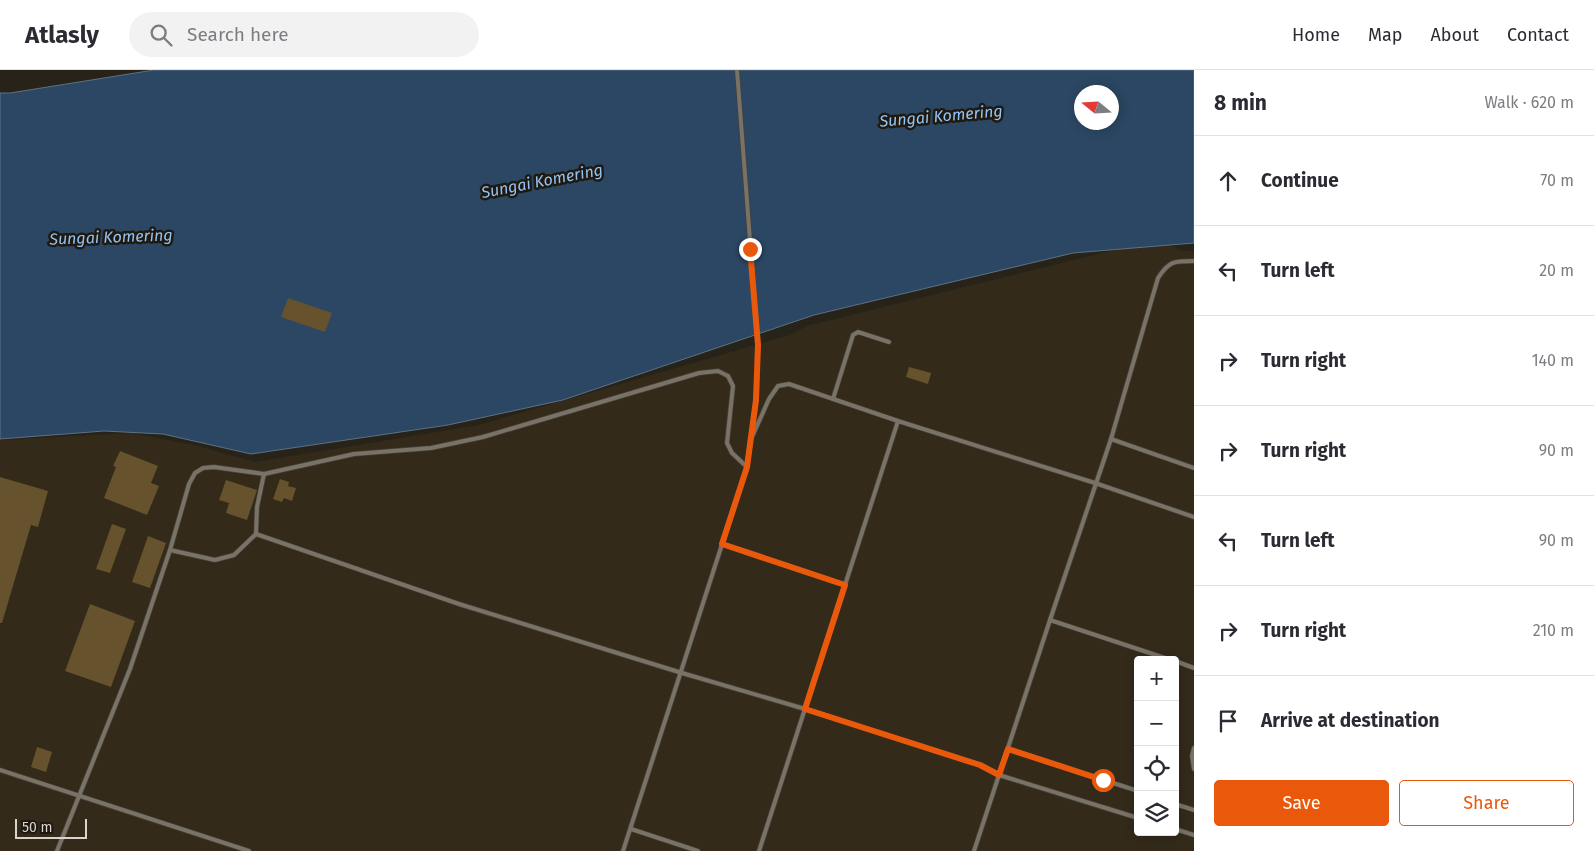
<!DOCTYPE html>
<meta charset="utf-8">
<style>
body{margin:0;font-family:"Fira Sans",sans-serif;background:#f2f2f3;color:#2b2b33}
.controls{position:absolute;right:15px;bottom:15px;display:grid;overflow:hidden;border-radius:5px;box-shadow:0 2px 12px #0003}
.controls button{width:45px;height:45px;display:grid;place-items:center;padding:0;border:0;border-bottom:1px solid #e1e1e2;background:#fff;color:#2b2b33;font:25px sans-serif}
.compass{position:absolute;left:1074px;top:15px;width:45px;height:45px;border-radius:50%;background:#fff;box-shadow:0 2px 12px #0003;rotate:288deg}
.scale{position:absolute;left:15px;bottom:12px;width:72px;box-sizing:border-box;padding-left:5px;border:2px solid #d8d4ce;border-top:0;font-size:14px;line-height:18px;white-space:nowrap;color:#d8d4ce;-webkit-text-stroke:4px #1f1910;paint-order:stroke}
.stop{position:absolute;width:15px;height:15px;margin:-11px;border:4px solid #ea580c;border-radius:50%;background:#fff}
.stop.end{background:#ea580c;border-color:#fff;box-shadow:0 1px 5px #0008}
.list{margin:0;padding:0;list-style:none}
h2{display:flex;justify-content:space-between;align-items:center;height:65px;margin:0;padding:0 20px;font-size:21px}
h2 small{font-size:16px;font-weight:400;color:#7c7c81}
.list li{display:grid;grid-template-columns:32px 1fr auto;gap:15px;align-items:center;box-sizing:border-box;height:90px;padding:0 20px;border-top:1px solid #e1e1e2}
.list b{display:block;font-size:19px;white-space:nowrap}
.list em{font-size:16px;font-style:normal;color:#7c7c81}
.actions{display:flex;gap:10px;padding:15px 20px}
.actions a{flex:1;padding:11px 0;border:1px solid #ea580c;border-radius:5px;text-align:center;font-size:18px;color:#ea580c}
.actions .main{background:#ea580c;color:#fff}
.icon{flex:none;width:28px;height:28px;fill:none;stroke:currentColor;stroke-width:2;stroke-linecap:round;stroke-linejoin:round}
.map{position:relative;flex:none;width:1194px;height:781px;overflow:hidden}
header{display:flex;align-items:center;gap:30px;box-sizing:border-box;height:70px;padding:0 25px;background:#fff;border-bottom:1px solid #e1e1e2}
header strong{font-size:24px}
nav{display:flex;gap:28px;margin-inline-start:auto;font-size:18px}
.search{width:350px;height:45px;background:#f2f2f3;display:flex;align-items:center;gap:12px;box-sizing:border-box;padding:0 18px;border-radius:28px;color:#7c7c81;font-size:19px}
main{display:flex}
aside{flex:1;background:#fff}
.map>svg:first-child{display:block}
</style>
<header>
<strong>Atlasly</strong>
<div class="search"><svg class="icon" aria-label="search" viewBox="0 0 24 24"><circle cx="10" cy="10" r="6"/><path d="M15 15l6 6"/></svg>Search here</div>
<nav><a>Home</a><a>Map</a><a>About</a><a>Contact</a></nav>
</header>
<main>
<div class="map">
<svg width="1194" height="781" viewBox="0 0 1194 781">
<rect width="100%" height="100%" fill="#282319"/>
<!-- built -->
<path fill="#332a1a" fill-rule="evenodd" d="M1166 172 1182 181H1194V781H0V370L132 363 194 375 255 392 479 355 790 265 807 256 1110 181ZM1138 590H1175V762H1138Z"/>
<!-- water -->
<path fill="#2b4763" stroke="#5f7183" fill-rule="evenodd" d="M154 0H1194V173L1073 183 814 245 563 330 448 355 251 384 163 364 104 361 0 369V23H10ZM1082 22H1112V52H1082Z"/>
<!-- building -->
<g fill="#66522d">
<polygon points="288,228 332,243 325,262 281,247"/>
<polygon points="909,297 931,303 928,314 906,307"/>
<polygon points="120,381 158,396 151,413 159,416 147,445 104,428 116,397 113,396"/>
<polygon points="0,407 48,421 38,457 31,455 2,553 0,553"/>
<polygon points="280,409 289,412 288,416 296,418 292,431 284,428 282,432 273,429"/>
<polygon points="226,410 257,420 247,450 226,443 229,433 219,430"/>
<polygon points="112,454 126,459 110,503 96,499"/>
<polygon points="148,466 166,473 150,518 132,512"/>
<polygon points="90,534 135,551 111,617 65,601"/>
<polygon points="37,677 52,682 46,702 31,697"/>
</g>
<g fill="none" stroke-linecap="round" stroke-linejoin="round">
<defs>
<g id="lane">
<polyline points="833,329 853,265 858,262 889,272"/>
<polyline points="752,367 769,329 778,316 789,314 898,351 1095,413 1194,447"/>
<polyline points="1111,369 1194,398"/>
<polyline points="256,464 257,437 264,404"/>
<polyline points="723,474 845,515"/>
<polyline points="170,480 215,490 234,485 256,464 459,534 682,603 805,639 981,695 999,705 1138,748"/>
<path d="M1050 550 1111 369 1158 208C1169 191 1174 191 1194 191"/>
<polyline points="1175,591 1194,598"/>
<polyline points="1194,678 1192,686 1194,699"/>
<polyline points="1008,679 1138,721"/>
<polyline points="0,700 249,781"/>
<polyline points="1175,734 1194,740"/>
<polyline points="631,759 698,781"/>
<polyline points="1175,759 1194,765"/>
<polyline points="57,781 130,599 170,480 189,414 195,403 203,398 214,397 264,404 354,384 431,378 483,367 699,303 718,301 728,306 733,316 727,373 732,383 747,397"/>
<polyline points="623,781 747,397 756,330 758,275 737,0"/>
<polyline points="759,781 898,351"/>
<polyline points="974,781 1050,550 1171,590"/>
</g>
</defs>
<!-- lane casing -->
<use href="#lane" stroke="#454039" stroke-width="5.5"/>
<!-- lane -->
<use href="#lane" stroke="#797267" stroke-width="4"/>
</g>
<g fill="none" stroke-linecap="round" stroke-linejoin="round">
<!-- route -->
<polyline stroke="#ea580c" stroke-width="6" points="750,179 758,275 756,330 747,397 722,474 845,515 805,639 980,695 999,705 1008,679 1103,710"/>
</g>
<g text-anchor="middle" dominant-baseline="central" stroke-width="5" stroke-linejoin="round" paint-order="stroke">
<!-- water labels -->
<g font-size="16" font-style="italic" fill="#92c4f7" stroke="#1f1910">
<text transform="translate(941 46) rotate(-5)">Sungai Komering</text>
<text transform="translate(542 111) rotate(-11)">Sungai Komering</text>
<text transform="translate(111 167) rotate(-2)">Sungai Komering</text>
</g>
</g>
</svg>
<div class="controls">
<button>+</button>
<button>−</button>
<button><svg class="icon" aria-label="locate" viewBox="0 0 24 24"><circle cx="12" cy="12" r="6"/><path d="M12 2v4M12 18v4M2 12h4M18 12h4"/></svg></button>
<button><svg class="icon" aria-label="layers" viewBox="0 0 24 24"><path d="M12 4l9 5-9 5-9-5zM3 14l9 5 9-5"/></svg></button>
</div>
<svg class="compass" viewBox="-18 -18 36 36"><path d="M0-13l5 13h-10z" fill="#e53935"/><path d="M0 13l5-13h-10z" fill="#7c7c81"/></svg>
<div class="scale">50 m</div>
<div class="stop" style="left:1103px;top:710px"></div>
<div class="stop end" style="left:750px;top:179px"></div>
</div>
<aside>
<h2>8 min<small>Walk · 620 m</small></h2>
<ul class="list">
<li><svg class="icon" aria-label="ahead" viewBox="0 0 24 24"><path d="M12 20V5M6 11l6-6 6 6"/></svg><div><b>Continue</b></div><em>70 m</em></li>
<li><svg class="icon" aria-label="left" viewBox="0 0 24 24"><path d="M17 20v-9H6M10 6l-5 5 5 5"/></svg><div><b>Turn left</b></div><em>20 m</em></li>
<li><svg class="icon" aria-label="right" viewBox="0 0 24 24"><path d="M7 20v-9h11M14 6l5 5-5 5"/></svg><div><b>Turn right</b></div><em>140 m</em></li>
<li><svg class="icon" aria-label="right" viewBox="0 0 24 24"><path d="M7 20v-9h11M14 6l5 5-5 5"/></svg><div><b>Turn right</b></div><em>90 m</em></li>
<li><svg class="icon" aria-label="left" viewBox="0 0 24 24"><path d="M17 20v-9H6M10 6l-5 5 5 5"/></svg><div><b>Turn left</b></div><em>90 m</em></li>
<li><svg class="icon" aria-label="right" viewBox="0 0 24 24"><path d="M7 20v-9h11M14 6l5 5-5 5"/></svg><div><b>Turn right</b></div><em>210 m</em></li>
<li><svg class="icon" aria-label="arrive" viewBox="0 0 24 24"><path d="M6 21V4h12l-3 4 3 4H6"/></svg><div><b>Arrive at destination</b></div></li>
</ul>
<div class="actions"><a class="main">Save</a><a>Share</a></div>
</aside>
</main>
